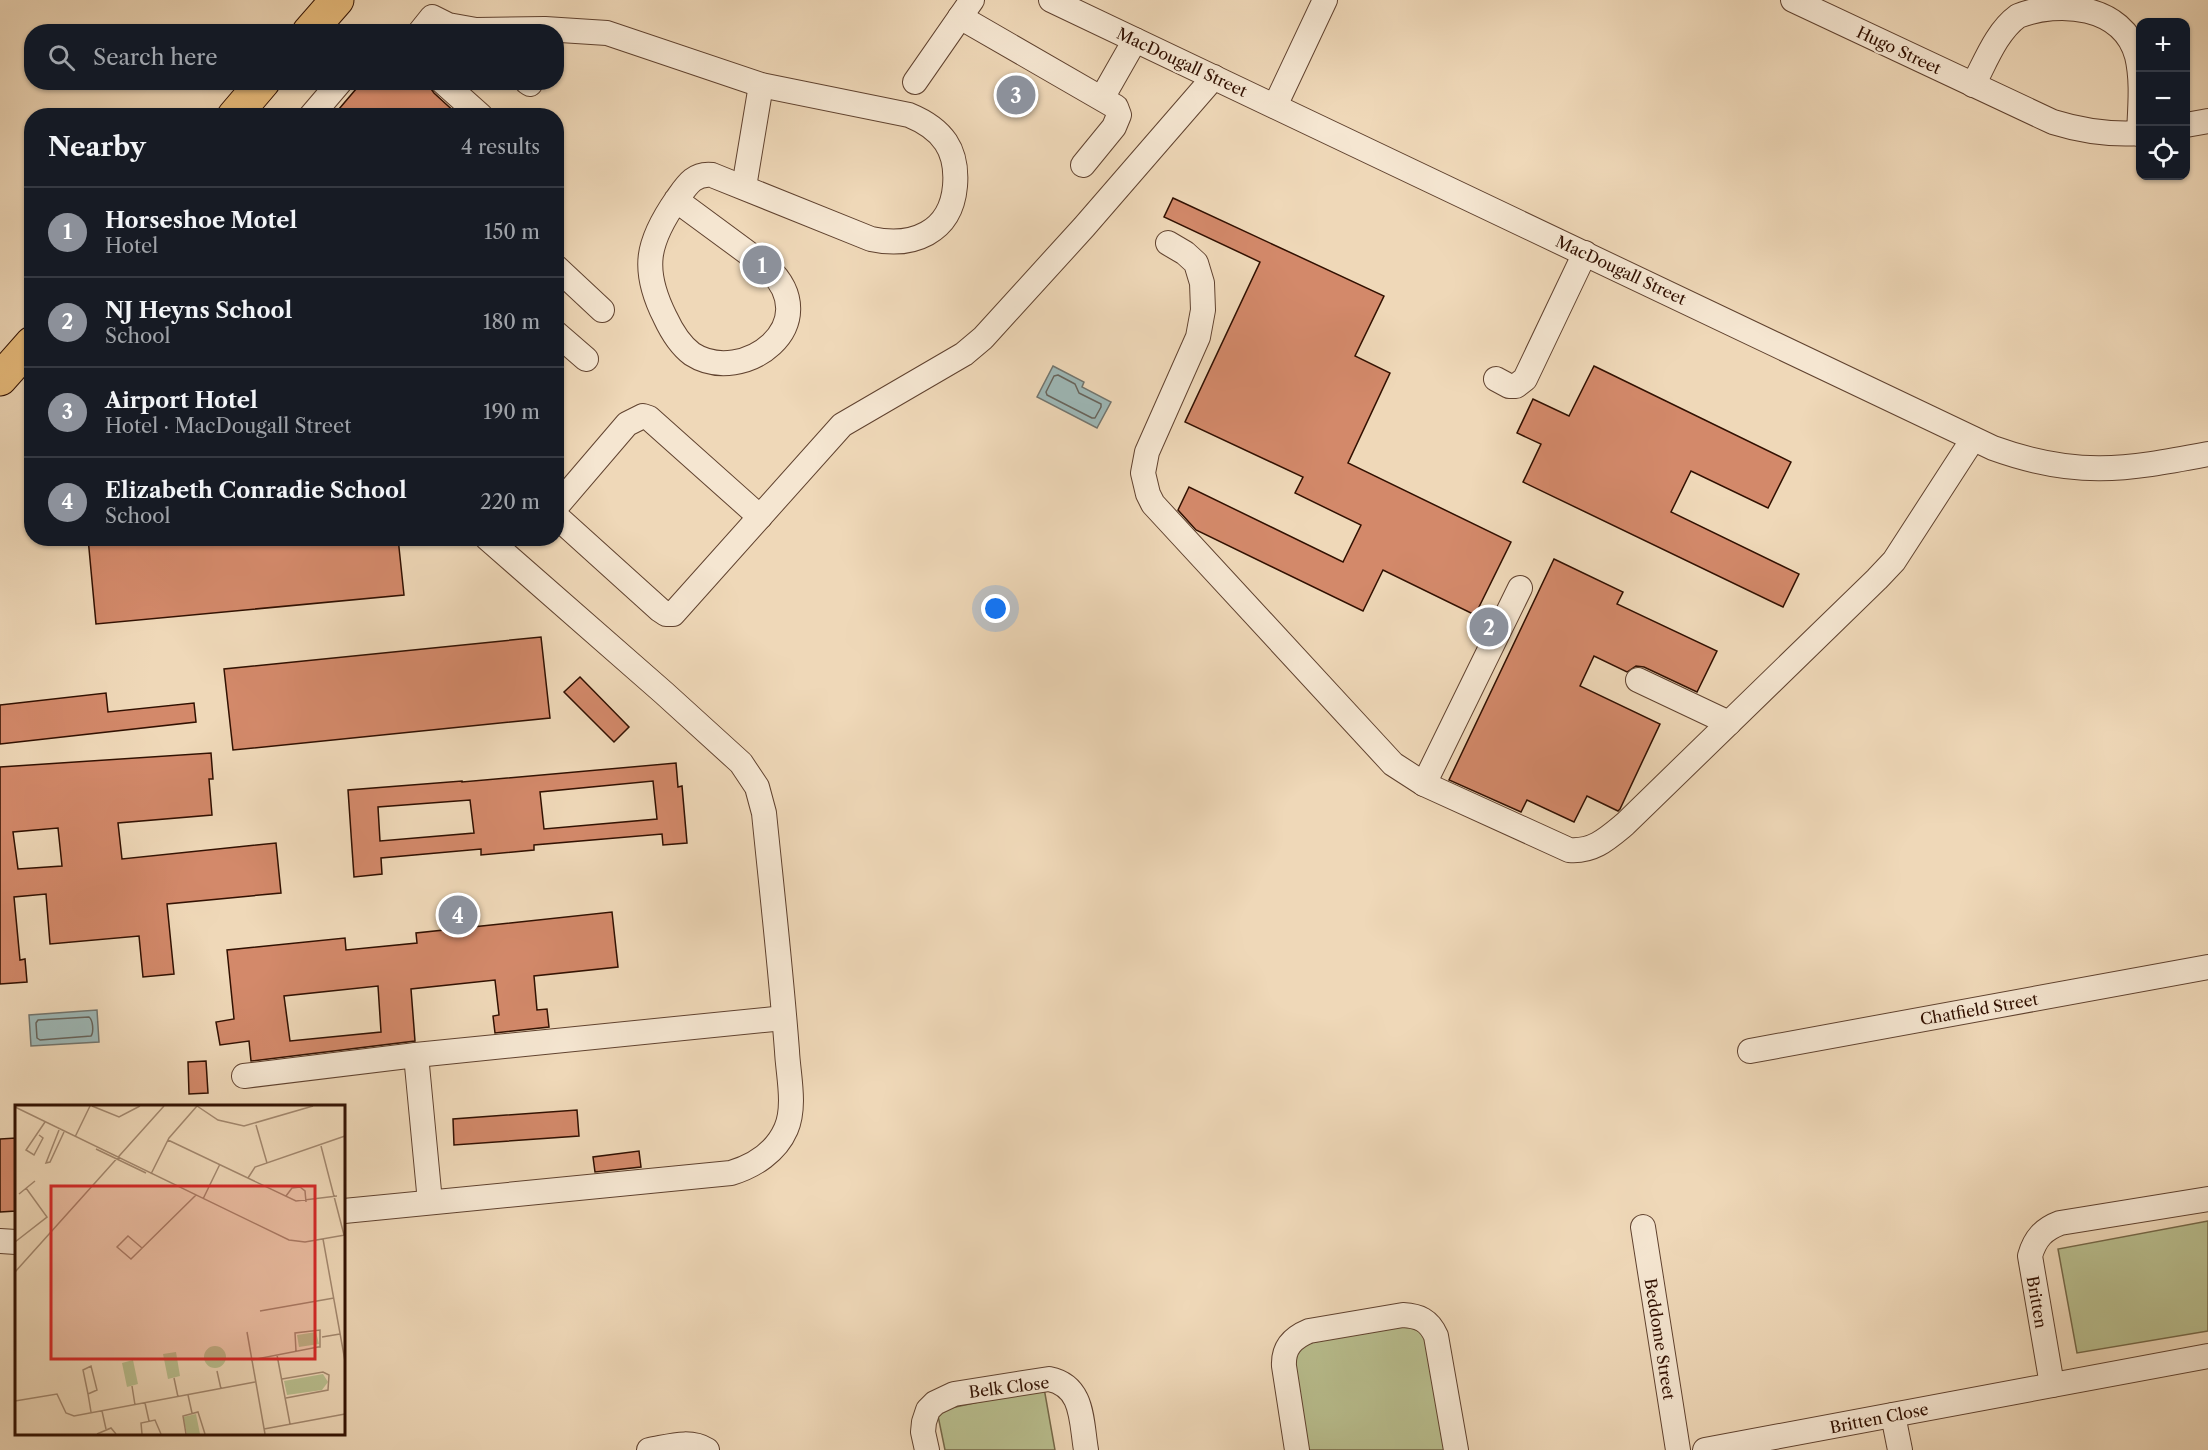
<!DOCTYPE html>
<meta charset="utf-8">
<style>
body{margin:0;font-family:"Libre Caslon Text",serif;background:#20242c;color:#f1f3f6}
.controls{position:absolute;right:18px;top:18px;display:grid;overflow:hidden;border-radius:12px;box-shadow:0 2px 4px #0004}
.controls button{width:54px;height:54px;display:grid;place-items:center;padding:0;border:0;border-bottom:2px solid #363941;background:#171b24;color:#f1f3f6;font:30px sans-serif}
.you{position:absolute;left:996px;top:609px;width:21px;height:21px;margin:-15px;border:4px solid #fff;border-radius:50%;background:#1a73e8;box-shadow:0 0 0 9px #1a73e833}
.badge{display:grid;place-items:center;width:39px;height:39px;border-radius:50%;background:#8c9099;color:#fff;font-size:20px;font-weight:700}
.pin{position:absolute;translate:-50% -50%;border:3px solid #fff;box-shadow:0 2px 6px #0006}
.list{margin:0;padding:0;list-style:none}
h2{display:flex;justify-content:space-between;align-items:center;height:78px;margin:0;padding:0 24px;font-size:26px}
h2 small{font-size:20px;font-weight:400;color:#9ea1a6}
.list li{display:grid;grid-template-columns:39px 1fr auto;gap:18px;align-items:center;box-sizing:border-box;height:90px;padding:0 24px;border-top:2px solid #363941}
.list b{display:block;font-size:22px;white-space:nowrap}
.list p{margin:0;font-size:20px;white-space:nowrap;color:#9ea1a6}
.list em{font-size:20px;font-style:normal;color:#9ea1a6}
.icon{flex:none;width:33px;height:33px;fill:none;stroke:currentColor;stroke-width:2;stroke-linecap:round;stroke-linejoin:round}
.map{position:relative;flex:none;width:2208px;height:1450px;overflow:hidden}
.search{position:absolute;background:#171b24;box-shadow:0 2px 4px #0004;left:24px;top:24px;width:540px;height:66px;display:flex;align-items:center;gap:15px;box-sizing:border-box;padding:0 21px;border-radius:24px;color:#9ea1a6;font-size:22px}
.panel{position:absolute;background:#171b24;box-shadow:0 2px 4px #0004;left:24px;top:108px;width:540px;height:438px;border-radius:24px}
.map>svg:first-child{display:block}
</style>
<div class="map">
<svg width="2208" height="1450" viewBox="0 0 2208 1450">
<rect width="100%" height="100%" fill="#efd8b8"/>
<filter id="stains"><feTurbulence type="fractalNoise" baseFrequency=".00333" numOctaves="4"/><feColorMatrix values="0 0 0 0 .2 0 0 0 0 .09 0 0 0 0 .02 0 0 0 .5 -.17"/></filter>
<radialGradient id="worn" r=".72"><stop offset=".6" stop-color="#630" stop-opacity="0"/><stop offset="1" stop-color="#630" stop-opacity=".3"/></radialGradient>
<!-- park -->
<g fill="#b9bf8f" stroke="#756848" stroke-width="1.5">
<polygon points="2208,1221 2208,1331 2077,1353 2058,1249"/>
<polygon points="1406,1323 1424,1335 1445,1450 1307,1450 1292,1360 1305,1344"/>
<polygon points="1044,1388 1055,1450 945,1450 937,1411"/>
</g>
<!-- water -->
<g fill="#9db8b7" stroke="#72756e" stroke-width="1.5">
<polygon points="1053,366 1084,382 1082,387 1111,402 1097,428 1037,397"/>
<polygon points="97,1010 99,1042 31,1046 29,1015"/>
</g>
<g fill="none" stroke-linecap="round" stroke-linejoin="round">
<!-- shore -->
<g stroke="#67645c" stroke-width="1.5">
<polygon points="1058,375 1075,384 1079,393 1101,404 1101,407 1095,418 1092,418 1047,395 1046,392 1054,376"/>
<path d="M89 1017C93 1020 94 1032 91 1036L40 1040 37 1038 36 1023 38 1020Z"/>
</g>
</g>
<!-- building -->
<g fill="#d3896a" stroke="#311001" stroke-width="1.5" fill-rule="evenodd">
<polygon points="362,82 426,82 434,93 459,116 333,116"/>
<polygon points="1173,198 1384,296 1355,356 1390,373 1348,463 1511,542 1475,615 1383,570 1363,611 1196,530 1178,510 1189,487 1343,562 1361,525 1295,493 1303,477 1185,422 1260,262 1164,217"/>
<polygon points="1594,366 1791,462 1768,508 1691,471 1671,512 1799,574 1783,607 1523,482 1541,444 1517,433 1533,399 1569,416"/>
<polygon points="88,538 398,538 404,595 96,624"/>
<polygon points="1554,559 1623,592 1617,604 1717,651 1697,692 1644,667 1636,666 1627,672 1594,656 1580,686 1660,724 1620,809 1618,811 1587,796 1574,822 1527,800 1521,812 1449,780"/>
<polygon points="541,637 550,718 233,750 224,669"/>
<polygon points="580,677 629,727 614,742 564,692"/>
<polygon points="106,693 108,712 194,703 196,722 0,744 0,705"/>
<path d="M211 753 213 779H209L212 815 118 823 122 859 276 843 281 893 167 904 174 974 143 977 139 936 50 944 46 894 14 897 20 960 25 959 27 982 0 984V767ZM58 828 62 866 18 869 13 832Z"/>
<path d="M676 763 678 787 682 786 687 843 663 845 662 834 534 845V850L481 855V849L381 858 382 874 354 877 348 790 462 781V782ZM653 781 657 819 544 829 540 792ZM470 800 474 833 380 841 378 807Z"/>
<path d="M612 912 618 967 534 976 537 1010 547 1009 549 1027 495 1033 493 1016 499 1015 495 980 411 989 415 1041 251 1061 249 1041 220 1045 216 1022 234 1019 227 950 345 938 346 950 417 943 416 933ZM378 986 381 1032 290 1041 284 996Z"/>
<polygon points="206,1061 208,1093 189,1094 188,1062"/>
<polygon points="577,1110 579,1136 454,1145 453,1119"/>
<polygon points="16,1138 16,1211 0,1212 0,1139"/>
<polygon points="639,1151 641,1167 595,1172 593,1157"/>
</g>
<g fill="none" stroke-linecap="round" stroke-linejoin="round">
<defs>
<g id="minor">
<path d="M1051 0 1993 448C2076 478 2124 470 2208 454"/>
<path d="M1793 0 2053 122C2082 131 2110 135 2140 133"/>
<polyline points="960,17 1116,107 1119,115 1114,127 1083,165"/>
<path d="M420 32 432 17 448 25 476 30 545 29 607 33 761 85 909 115C943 129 958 150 955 186 951 233 912 248 871 239L712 175C694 173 687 185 677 199 647 242 641 269 665 317 671 330 680 345 692 354 743 387 828 324 767 267L676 200"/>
<polyline points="443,82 481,116"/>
<polyline points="527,82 530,84"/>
<polyline points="915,82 972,0"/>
<path d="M1973 85C1985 63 1996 32 2018 16 2059 0 2123 5 2137 56 2143 81 2140 108 2139 134"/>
<polyline points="1102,98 1135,40"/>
<polyline points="1275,106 1325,0"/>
<polyline points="311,116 340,82"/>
<polyline points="2186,125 2208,121"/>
<polyline points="744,187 761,85"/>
<path d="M1168 243 1185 253 1196 263 1202 283 1203 310 1198 337 1147 452 1143 473 1148 494 1153 504 1393 764 1424 784 1569 850C1593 852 1607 839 1625 824L1877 579 1894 561 1973 439"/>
<polyline points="556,267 602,310"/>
<polyline points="556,333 586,359"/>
<polyline points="1496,379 1509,386 1516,386 1525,379 1585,253"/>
<polyline points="556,507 627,424 643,416 649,418 760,517"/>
<polyline points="556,516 660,610 666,614 673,614 842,425 964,354 983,338 1084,227 1214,77"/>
<polyline points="1638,680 1729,723"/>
<polyline points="1424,784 1520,588"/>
<polyline points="1750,1051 2208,967"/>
<polyline points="416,1055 430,1202"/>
<polyline points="244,1076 416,1055 784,1018"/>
<path d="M344 1211 731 1173C754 1166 776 1152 786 1129 796 1106 788 1074 787 1051 781 972 772 892 764 813L757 787 741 763 664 693 487 538"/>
<polyline points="1643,1227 1678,1450"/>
<polyline points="0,1241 16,1242"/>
<path d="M2052 1385 2030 1256C2035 1238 2044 1229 2060 1223L2208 1199"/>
<polyline points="1893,1415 1900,1450"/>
<path d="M649 1450C668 1447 689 1439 707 1450"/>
<path d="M927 1450 923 1432 924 1422 928 1410 935 1403 954 1394 1049 1379C1084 1386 1081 1421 1086 1450"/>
<path d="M1297 1450 1284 1366C1283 1348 1292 1338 1309 1331L1403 1315C1419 1316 1429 1320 1436 1336L1456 1450"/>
<polyline points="1705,1450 2208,1356"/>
</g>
<g id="highway">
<polyline points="309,32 337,0"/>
<polyline points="234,116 263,82"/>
<polyline points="0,379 32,343"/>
</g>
</defs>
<!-- minor casing -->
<use href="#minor" stroke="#60422f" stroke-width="26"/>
<!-- highway casing -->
<use href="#highway" stroke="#311001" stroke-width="35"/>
<!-- minor -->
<use href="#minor" stroke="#f5e6d1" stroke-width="24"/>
<!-- highway -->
<use href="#highway" stroke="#e8bc7c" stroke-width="33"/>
</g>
<g text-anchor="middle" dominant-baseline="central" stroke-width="4.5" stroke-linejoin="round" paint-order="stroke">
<!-- street labels -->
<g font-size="16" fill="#311001" stroke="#f5e6d1">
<text transform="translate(1899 50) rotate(25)">Hugo Street</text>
<text transform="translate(1182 62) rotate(25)">MacDougall Street</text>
<text transform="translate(1621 270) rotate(25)">MacDougall Street</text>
<text transform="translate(1979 1009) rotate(-10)">Chatfield Street</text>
<text transform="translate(2037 1302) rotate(80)">Britten</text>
<text transform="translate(1660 1339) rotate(81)">Beddome Street</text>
<text transform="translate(1009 1387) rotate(-7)">Belk Close</text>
<text transform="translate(1879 1418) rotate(-11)">Britten Close</text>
</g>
</g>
<!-- overview -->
<g transform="translate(15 1105)">
<rect width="330" height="330" fill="#efd8b8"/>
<path d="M301 227 304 239 284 242 282 230ZM189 252a11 11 0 1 1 22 0a11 11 0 1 1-22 0ZM161 247 165 271 153 274 148 249ZM118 255 123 279 112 282 107 258ZM308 269 313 277 307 285 272 290 269 276ZM181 309 185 329H172L168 312Z" fill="#b9bf8f"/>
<path fill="none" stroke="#a3886f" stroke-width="1.5" d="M77 1 104 12 125 1M182 1 203 15 229 21 298 1M0 2 274 135 290 137 330 130M241 20 252 58M44 25 31 58 35 57 49 27M24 30 28 33 19 50 11 45 30 17M60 32 75 1M153 35 281 96 322 91M306 41 329 130M81 44 131 68M136 69 154 33 182 1M233 73 240 62 330 31M4 89 20 76M271 91 277 83 285 82 290 86 291 97M188 94 205 59M308 134 330 256M0 137 32 112 11 83M127 143 113 131 102 142 116 154 181 90M0 167 149 1M245 206 319 193M232 227 250 329M307 232 325 229M262 250 275 319M236 255 303 242H305V225L280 228 281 246M202 266 206 284M159 273 163 292M267 274 308 267 314 270 313 285 271 293M117 281 120 300M73 289 82 285 76 261 68 265 73 289 76 307M173 290 177 308M0 296 42 289 51 308 59 311 240 277M130 298 134 316M87 306 91 324M249 324 330 309M82 329 96 323 101 329M127 329 126 318 140 315 146 329M171 329 168 311 183 307 190 329"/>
<path fill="#d62828" fill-opacity="0.15" stroke="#d62828" stroke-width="3" d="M36 81H300V254H36Z"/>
<rect width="330" height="330" fill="none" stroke="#311001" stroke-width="3"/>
</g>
<rect width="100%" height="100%" filter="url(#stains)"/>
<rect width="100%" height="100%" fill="url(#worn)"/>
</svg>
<div class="controls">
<button>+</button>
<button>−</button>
<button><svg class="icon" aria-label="locate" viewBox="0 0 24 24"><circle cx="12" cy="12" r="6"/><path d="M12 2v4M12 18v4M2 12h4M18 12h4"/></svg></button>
</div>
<div class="you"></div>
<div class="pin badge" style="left:762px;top:265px">1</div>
<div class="pin badge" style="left:1489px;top:627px">2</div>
<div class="pin badge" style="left:1016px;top:95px">3</div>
<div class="pin badge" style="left:458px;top:915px">4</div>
<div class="search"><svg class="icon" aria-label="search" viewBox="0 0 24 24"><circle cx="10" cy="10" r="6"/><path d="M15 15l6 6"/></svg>Search here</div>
<section class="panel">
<h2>Nearby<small>4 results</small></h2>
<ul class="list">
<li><span class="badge">1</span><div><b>Horseshoe Motel</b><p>Hotel</p></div><em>150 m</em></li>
<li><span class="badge">2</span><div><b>NJ Heyns School</b><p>School</p></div><em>180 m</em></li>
<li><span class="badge">3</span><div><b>Airport Hotel</b><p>Hotel · MacDougall Street</p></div><em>190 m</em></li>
<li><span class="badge">4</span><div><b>Elizabeth Conradie School</b><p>School</p></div><em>220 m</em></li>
</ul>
</section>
</div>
